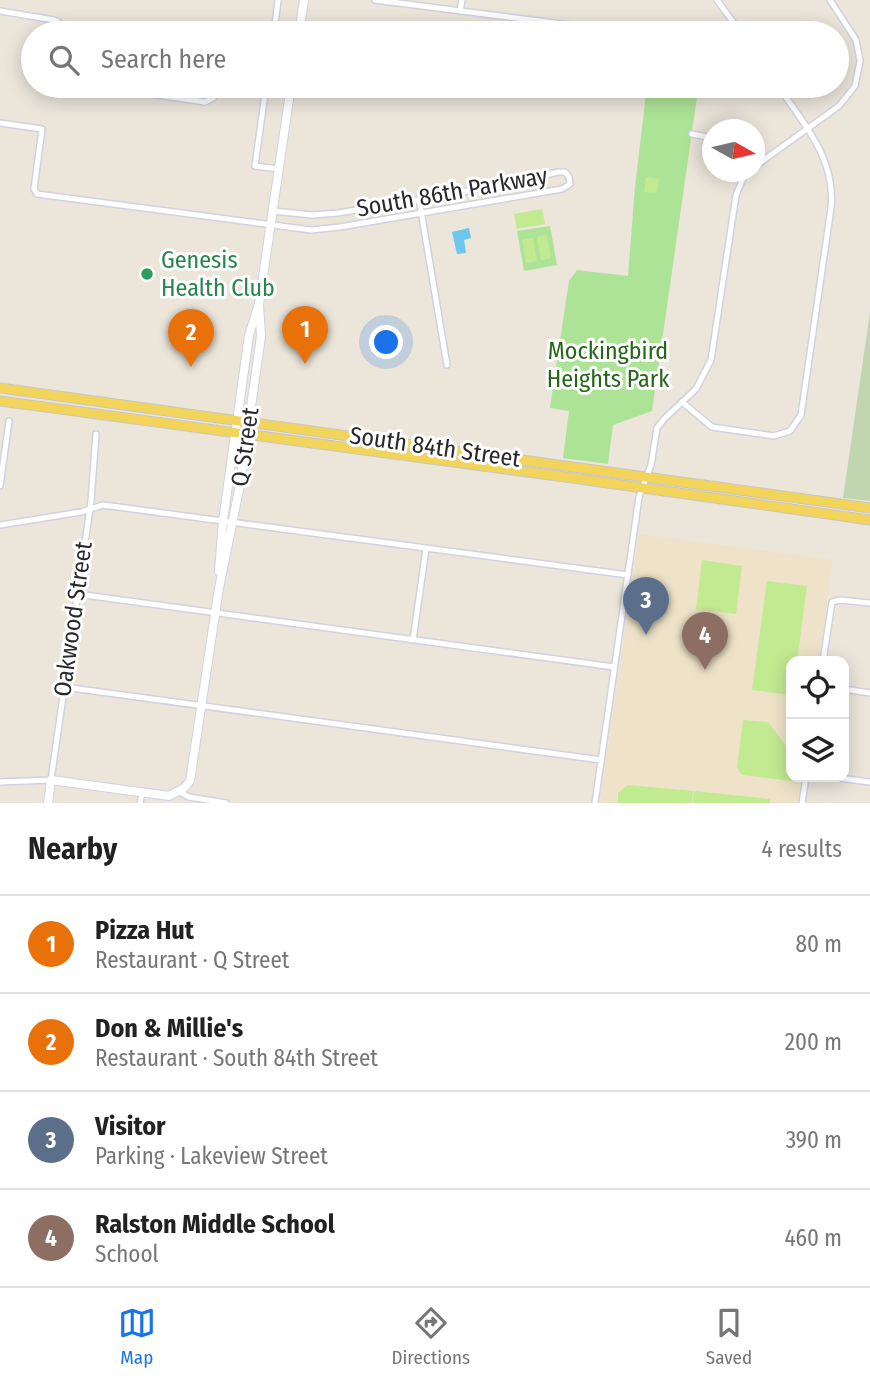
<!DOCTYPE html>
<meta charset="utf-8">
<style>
body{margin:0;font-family:"Fira Sans Condensed",sans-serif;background:#f2f2f2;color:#222}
.controls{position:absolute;right:21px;bottom:21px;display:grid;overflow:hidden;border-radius:14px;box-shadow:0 4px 18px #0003}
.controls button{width:63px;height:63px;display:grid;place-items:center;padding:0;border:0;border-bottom:2px solid #e0e0e0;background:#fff;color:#222;font:35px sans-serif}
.compass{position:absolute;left:702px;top:119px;width:63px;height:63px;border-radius:50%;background:#fff;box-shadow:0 4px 18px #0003;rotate:98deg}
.you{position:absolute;left:387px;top:343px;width:24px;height:24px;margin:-18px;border:5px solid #fff;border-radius:50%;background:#1a73e8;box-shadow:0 0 0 10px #1a73e833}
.badge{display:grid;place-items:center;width:46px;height:46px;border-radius:50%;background:#1a73e8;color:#fff;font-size:23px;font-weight:700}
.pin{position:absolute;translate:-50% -58px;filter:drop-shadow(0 2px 4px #0008)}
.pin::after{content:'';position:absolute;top:37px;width:24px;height:21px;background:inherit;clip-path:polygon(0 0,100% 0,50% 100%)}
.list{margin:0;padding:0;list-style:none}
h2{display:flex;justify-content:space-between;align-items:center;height:91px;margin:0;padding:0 28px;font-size:30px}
h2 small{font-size:23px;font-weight:400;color:#767676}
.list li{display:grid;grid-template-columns:46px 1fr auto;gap:21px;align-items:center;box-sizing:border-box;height:98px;padding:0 28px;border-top:2px solid #e0e0e0}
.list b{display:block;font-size:26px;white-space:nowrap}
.list p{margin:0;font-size:23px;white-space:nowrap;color:#767676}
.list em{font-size:23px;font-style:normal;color:#767676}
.icon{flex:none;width:38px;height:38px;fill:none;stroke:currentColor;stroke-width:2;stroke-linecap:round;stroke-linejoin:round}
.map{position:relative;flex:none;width:870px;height:803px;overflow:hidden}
.search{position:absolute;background:#fff;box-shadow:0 4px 18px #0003;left:21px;right:21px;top:21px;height:77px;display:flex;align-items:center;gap:18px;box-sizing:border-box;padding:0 24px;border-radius:38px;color:#767676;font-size:26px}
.sheet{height:483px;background:#fff}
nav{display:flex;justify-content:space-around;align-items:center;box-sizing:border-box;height:98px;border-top:2px solid #e0e0e0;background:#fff;font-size:19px;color:#767676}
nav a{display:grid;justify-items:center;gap:4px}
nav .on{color:#1a73e8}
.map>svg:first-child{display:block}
</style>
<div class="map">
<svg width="870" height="803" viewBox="0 0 870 803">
<rect width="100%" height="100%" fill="#ebe5da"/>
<!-- education -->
<polygon fill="#eee3c9" points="639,534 833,560 819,661 791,661 791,777 802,777 798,803 600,803"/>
<!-- green -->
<g fill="#ade396">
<polygon points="647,86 675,86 698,90 652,411 613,425 608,464 563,458 569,411 550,408 569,281 577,270 628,276 635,187"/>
<polygon points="550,226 557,265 524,271 517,231"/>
</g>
<!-- cemetery -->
<polygon fill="#c2d5b1" points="870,312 870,501 843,498"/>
<!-- pitch -->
<g fill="#c1ea91">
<polygon points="646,177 659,179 657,193 644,192"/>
<polygon points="542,209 545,224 517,229 514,214"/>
<polygon points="547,235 551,258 541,260 537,237"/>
<polygon points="533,238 537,261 526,263 522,239"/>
<polygon points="702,560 742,566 736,614 696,609"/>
<polygon points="767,581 807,586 797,661 791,661 791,695 752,690"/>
<polygon points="743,720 768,722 791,752 791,781 742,775 737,768"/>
<polygon points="628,785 693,791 692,803 618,803 618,793"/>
<polygon points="694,791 770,799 770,803 693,803"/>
</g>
<!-- water -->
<polygon fill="#6cc7ef" points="469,228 471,238 464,240 466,253 457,254 452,232"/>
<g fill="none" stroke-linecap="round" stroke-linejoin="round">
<defs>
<g id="minor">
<polyline points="375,0 634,33"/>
<polyline points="717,0 741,33"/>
<polyline points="0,11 54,20 60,23 60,33"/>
<polyline points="460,11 462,0"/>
<polyline points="274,33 278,0"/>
<polyline points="720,33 735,25"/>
<polyline points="96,86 205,102 213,98 216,86"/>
<polyline points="266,86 255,166 279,169"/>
<polyline points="0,123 42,129 34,189 37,194 311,230 340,227 562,189 570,184 569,177 565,172 559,172 453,194 338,213 312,215 273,211"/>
<polyline points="692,134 712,138"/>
<polyline points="754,167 839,106 855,86 860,61 856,40 830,0"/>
<polyline points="419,199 447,365"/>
<path d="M682 402 712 427 774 436 790 431 801 415 831 208C836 159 804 124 778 86"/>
<polyline points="0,486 9,421"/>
<polyline points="0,525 81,512 103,505 628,575"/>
<polyline points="77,594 614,667"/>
<polyline points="413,640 426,549"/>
<polyline points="823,661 832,602 840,600 870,603"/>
<polyline points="64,687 601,760"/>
<polyline points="844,689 870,693"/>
<polyline points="831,777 870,782"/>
<polyline points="0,782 51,780 91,501 96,434"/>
<polyline points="178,791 189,797 226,803"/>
<polyline points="140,803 142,793"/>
<polyline points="595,803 639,497 651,465 657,428 664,419 696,389 711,360 736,195 744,176 749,172"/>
<polyline points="802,803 806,777"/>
</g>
<g id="secondary">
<polyline points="299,33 304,0"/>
<polyline points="219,571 223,521 249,335 259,304 291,86"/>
<polyline points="48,803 51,780 169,796 184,788 190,781 219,588 240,485 261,336 259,304"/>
</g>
<g id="primary">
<polyline points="0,388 870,508"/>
<polyline points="0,401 565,477 870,520"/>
</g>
</defs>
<!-- minor casing -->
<use href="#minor" stroke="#d0d2e2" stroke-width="8"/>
<!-- secondary casing -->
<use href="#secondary" stroke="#d0d2e2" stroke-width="10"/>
<!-- primary casing -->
<use href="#primary" stroke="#c7c7c7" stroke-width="11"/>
<!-- minor -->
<use href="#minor" stroke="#fff" stroke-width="5"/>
<!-- secondary -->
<use href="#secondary" stroke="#fff" stroke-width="8"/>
<!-- primary -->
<use href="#primary" stroke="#f1d459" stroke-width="9"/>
</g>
<!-- markers -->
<circle fill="#2e9e5b" stroke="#fff" stroke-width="2.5" cx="147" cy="274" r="7"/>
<g text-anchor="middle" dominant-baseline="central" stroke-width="6" stroke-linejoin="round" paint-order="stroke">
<!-- street labels -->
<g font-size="24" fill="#292929" stroke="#fff">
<text transform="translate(452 192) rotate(-10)">South 86th Parkway</text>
<text transform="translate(245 447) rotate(-82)">Q Street</text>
<text transform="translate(435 447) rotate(8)">South 84th Street</text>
<text transform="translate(73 619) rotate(-82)">Oakwood Street</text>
</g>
<!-- leisure labels -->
<g font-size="24" fill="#27864d" stroke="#fff" text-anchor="start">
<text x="161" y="260">Genesis<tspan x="161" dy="28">Health Club</tspan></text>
</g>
<!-- park labels -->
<g font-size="24" fill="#266619" stroke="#fff">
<text x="608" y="351">Mockingbird<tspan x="608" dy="28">Heights Park</tspan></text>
</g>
</g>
</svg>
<div class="controls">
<button><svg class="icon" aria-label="locate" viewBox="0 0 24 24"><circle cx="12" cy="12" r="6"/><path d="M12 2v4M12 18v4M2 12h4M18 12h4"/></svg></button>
<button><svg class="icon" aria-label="layers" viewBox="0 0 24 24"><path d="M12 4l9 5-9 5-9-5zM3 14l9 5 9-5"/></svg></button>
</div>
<svg class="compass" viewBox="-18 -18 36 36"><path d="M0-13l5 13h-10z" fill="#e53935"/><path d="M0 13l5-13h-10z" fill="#767676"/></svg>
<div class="you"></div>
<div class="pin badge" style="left:305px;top:364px;background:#e8710a">1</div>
<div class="pin badge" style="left:191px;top:367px;background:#e8710a">2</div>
<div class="pin badge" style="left:646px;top:635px;background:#5c6f8a">3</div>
<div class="pin badge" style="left:705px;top:670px;background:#8d6e63">4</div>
<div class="search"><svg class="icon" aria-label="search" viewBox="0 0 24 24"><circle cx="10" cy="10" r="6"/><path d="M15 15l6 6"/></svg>Search here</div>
</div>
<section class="sheet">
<h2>Nearby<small>4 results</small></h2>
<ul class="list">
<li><span class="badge" style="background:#e8710a">1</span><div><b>Pizza Hut</b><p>Restaurant · Q Street</p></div><em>80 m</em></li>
<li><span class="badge" style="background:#e8710a">2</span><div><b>Don &amp; Millie's</b><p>Restaurant · South 84th Street</p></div><em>200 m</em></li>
<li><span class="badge" style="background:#5c6f8a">3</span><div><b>Visitor</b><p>Parking · Lakeview Street</p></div><em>390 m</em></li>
<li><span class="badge" style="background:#8d6e63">4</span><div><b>Ralston Middle School</b><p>School</p></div><em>460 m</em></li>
</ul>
</section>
<nav>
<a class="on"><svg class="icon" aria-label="map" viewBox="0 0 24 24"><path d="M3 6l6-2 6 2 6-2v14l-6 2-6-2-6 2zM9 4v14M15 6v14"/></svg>Map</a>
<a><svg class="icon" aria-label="directions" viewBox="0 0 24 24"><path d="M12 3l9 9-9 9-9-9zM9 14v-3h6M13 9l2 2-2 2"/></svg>Directions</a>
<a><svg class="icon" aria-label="saved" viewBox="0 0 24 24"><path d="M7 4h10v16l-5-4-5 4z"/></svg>Saved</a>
</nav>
